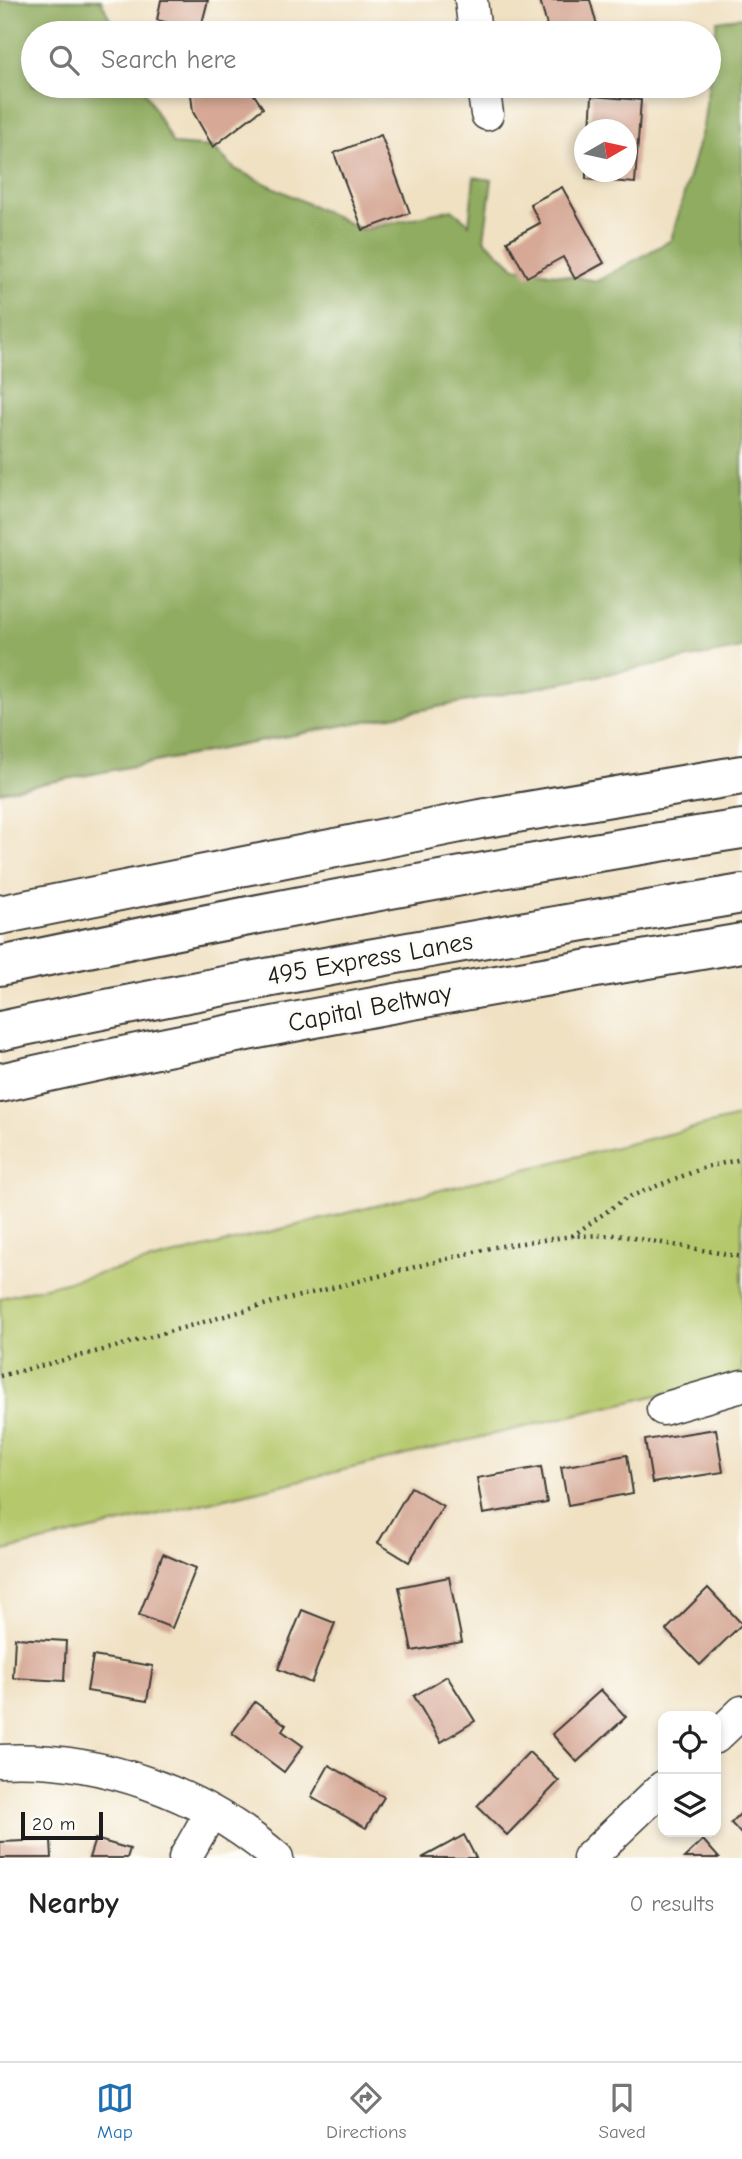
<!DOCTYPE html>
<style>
body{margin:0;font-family:"Comic Neue",sans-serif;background:#f6f6f6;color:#222}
.controls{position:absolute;right:21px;bottom:21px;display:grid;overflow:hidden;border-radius:14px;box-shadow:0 4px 10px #0003}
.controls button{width:63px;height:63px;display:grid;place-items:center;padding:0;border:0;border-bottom:2px solid #e0e0e0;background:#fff;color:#222;font:35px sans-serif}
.compass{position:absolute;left:574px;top:119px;width:63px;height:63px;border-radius:50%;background:#fff;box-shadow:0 4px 10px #0003;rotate:81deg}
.scale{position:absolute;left:21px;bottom:18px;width:82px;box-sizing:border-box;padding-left:7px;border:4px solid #1c1c1c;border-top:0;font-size:19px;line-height:24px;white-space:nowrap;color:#1c1c1c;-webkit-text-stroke:5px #fdfcf7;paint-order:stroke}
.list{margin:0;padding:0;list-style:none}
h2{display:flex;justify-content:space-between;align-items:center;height:91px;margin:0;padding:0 28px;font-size:30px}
h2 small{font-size:23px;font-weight:400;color:#767676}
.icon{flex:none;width:38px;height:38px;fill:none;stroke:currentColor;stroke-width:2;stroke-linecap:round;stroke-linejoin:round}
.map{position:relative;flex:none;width:742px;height:1858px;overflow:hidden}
.search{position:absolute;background:#fff;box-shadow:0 4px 10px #0003;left:21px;right:21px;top:21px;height:77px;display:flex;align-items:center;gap:18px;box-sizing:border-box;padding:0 24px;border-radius:38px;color:#767676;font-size:26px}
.sheet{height:203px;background:#fff}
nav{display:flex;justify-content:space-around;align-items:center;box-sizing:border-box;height:98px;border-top:2px solid #e0e0e0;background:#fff;font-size:19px;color:#767676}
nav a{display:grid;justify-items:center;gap:4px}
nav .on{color:#1f6fb2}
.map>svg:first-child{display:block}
</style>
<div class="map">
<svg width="742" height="1858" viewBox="0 0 742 1858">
<rect width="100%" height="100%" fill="#fdfcf7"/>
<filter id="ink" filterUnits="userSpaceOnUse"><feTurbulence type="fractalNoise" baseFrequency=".0143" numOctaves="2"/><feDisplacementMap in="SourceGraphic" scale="14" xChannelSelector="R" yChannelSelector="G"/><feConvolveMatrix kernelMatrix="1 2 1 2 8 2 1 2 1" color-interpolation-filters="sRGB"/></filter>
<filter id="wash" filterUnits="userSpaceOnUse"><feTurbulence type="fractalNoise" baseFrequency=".00686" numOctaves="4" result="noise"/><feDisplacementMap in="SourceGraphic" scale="28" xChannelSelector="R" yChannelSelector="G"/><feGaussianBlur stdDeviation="1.57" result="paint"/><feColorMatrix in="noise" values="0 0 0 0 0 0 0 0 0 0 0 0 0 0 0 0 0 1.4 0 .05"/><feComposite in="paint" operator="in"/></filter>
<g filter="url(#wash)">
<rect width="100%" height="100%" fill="#f0e1c3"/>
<!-- green -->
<polygon fill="#b5c86c" stroke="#687244" stroke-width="2" points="742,1116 742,1375 0,1552 0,1298"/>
<!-- forest -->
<polygon fill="#90ac60" stroke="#56643e" stroke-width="2" points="0,0 101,0 116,33 33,33 33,86 142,86 173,144 213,147 235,169 363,230 452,209 469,224 474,177 492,180 484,239 514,267 597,281 671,240 703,127 717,21 742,17 742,648 0,792"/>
<g id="blocks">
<!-- building -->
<g fill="#d6a895">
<polygon points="161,0 208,0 200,31 157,20"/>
<polygon points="540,0 590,0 599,33 549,33"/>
<polygon points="190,86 248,86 263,108 213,147 193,112"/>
<polygon points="592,96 641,100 635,183 586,179 586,172 626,172 626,130 590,130"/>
<polygon points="381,135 410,213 363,230 334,153"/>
<polygon points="562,187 604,263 575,279 563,257 527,277 507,241 540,223 530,204"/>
<polygon points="716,1429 723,1472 652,1483 645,1440"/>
<polygon points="627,1455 633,1493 568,1505 561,1467"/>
<polygon points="541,1467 547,1503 483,1514 477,1478"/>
<polygon points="411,1487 443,1506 409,1562 378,1543"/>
<polygon points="163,1554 196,1568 172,1628 139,1615"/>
<polygon points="449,1577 462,1642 412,1651 399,1587"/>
<polygon points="708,1588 742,1624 700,1665 666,1630"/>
<polygon points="302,1610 335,1623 311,1683 278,1669"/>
<polygon points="15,1638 66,1641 64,1681 13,1678"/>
<polygon points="93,1656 153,1666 147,1701 87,1691"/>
<polygon points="447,1676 475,1721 441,1742 414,1696"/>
<polygon points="601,1690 626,1717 577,1762 552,1734"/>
<polygon points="255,1702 286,1725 282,1731 303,1746 284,1772 232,1733"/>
<polygon points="529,1752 559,1781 507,1835 477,1806"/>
<polygon points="329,1765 384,1797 366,1828 311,1797"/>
<polygon points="742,1812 742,1835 731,1823"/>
<polygon points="464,1835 476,1858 422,1858"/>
<polygon points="95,1839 130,1849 127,1858 89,1858"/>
<polygon points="51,1840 52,1858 0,1858 0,1842"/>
<polygon points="703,1840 719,1858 684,1858"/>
</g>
</g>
</g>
<g filter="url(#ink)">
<use href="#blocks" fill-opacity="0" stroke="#3c3a35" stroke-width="2"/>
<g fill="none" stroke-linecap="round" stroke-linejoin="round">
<defs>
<g id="minor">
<polyline points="471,0 475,33"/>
<polyline points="483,86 487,114"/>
<polyline points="663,1409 742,1386"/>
<polyline points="716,1737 742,1712"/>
<path d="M0 1761C98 1756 203 1793 277 1858"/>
<polyline points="185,1858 211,1812"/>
<polyline points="589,1858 663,1787"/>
</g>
<g id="highway">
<polyline points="0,915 480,819 742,775"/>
<path d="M0 966C246 915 494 867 742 829"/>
<path d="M0 1031C246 979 494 936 742 894"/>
<path d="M0 1083C245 1027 494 985 742 943"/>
</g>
</defs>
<!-- minor casing -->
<use href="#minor" stroke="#3c3a35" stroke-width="35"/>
<!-- highway casing -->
<use href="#highway" stroke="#3c3a35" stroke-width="42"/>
<!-- path -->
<g stroke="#3c3a35" stroke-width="4.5" stroke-dasharray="2 5" stroke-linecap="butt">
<polyline points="572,1236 626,1198 706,1167 742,1159"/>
<polyline points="0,1376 111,1348 264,1305 494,1247 572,1236 617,1235 742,1257"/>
</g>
<!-- minor -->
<use href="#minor" stroke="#fff" stroke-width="32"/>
<!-- highway -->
<use href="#highway" stroke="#fff" stroke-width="38"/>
</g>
</g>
<g text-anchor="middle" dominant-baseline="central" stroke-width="6" stroke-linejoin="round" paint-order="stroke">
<!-- street labels -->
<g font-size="26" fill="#1c1c1c" stroke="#fdfcf7">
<text transform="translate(370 959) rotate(-10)">495 Express Lanes</text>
<text transform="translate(370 1008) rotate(-11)">Capital Beltway</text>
</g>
</g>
</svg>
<div class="controls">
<button><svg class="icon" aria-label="locate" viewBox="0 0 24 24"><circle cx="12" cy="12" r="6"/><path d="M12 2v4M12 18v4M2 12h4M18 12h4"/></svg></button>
<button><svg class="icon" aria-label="layers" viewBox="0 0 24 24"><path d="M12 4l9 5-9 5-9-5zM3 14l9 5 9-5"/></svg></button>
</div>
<svg class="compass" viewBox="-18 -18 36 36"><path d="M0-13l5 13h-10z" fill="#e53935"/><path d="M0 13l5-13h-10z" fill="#767676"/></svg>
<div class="scale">20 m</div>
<div class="search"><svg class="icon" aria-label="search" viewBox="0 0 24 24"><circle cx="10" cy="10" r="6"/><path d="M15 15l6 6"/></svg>Search here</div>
</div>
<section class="sheet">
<h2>Nearby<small>0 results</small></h2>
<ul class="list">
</ul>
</section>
<nav>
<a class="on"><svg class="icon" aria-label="map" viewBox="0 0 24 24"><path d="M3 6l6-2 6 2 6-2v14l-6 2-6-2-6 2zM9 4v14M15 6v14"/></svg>Map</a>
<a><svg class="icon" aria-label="directions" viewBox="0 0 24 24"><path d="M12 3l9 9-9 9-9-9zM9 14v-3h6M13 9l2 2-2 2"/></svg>Directions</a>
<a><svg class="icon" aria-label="saved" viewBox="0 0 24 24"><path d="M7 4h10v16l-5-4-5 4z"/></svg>Saved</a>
</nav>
